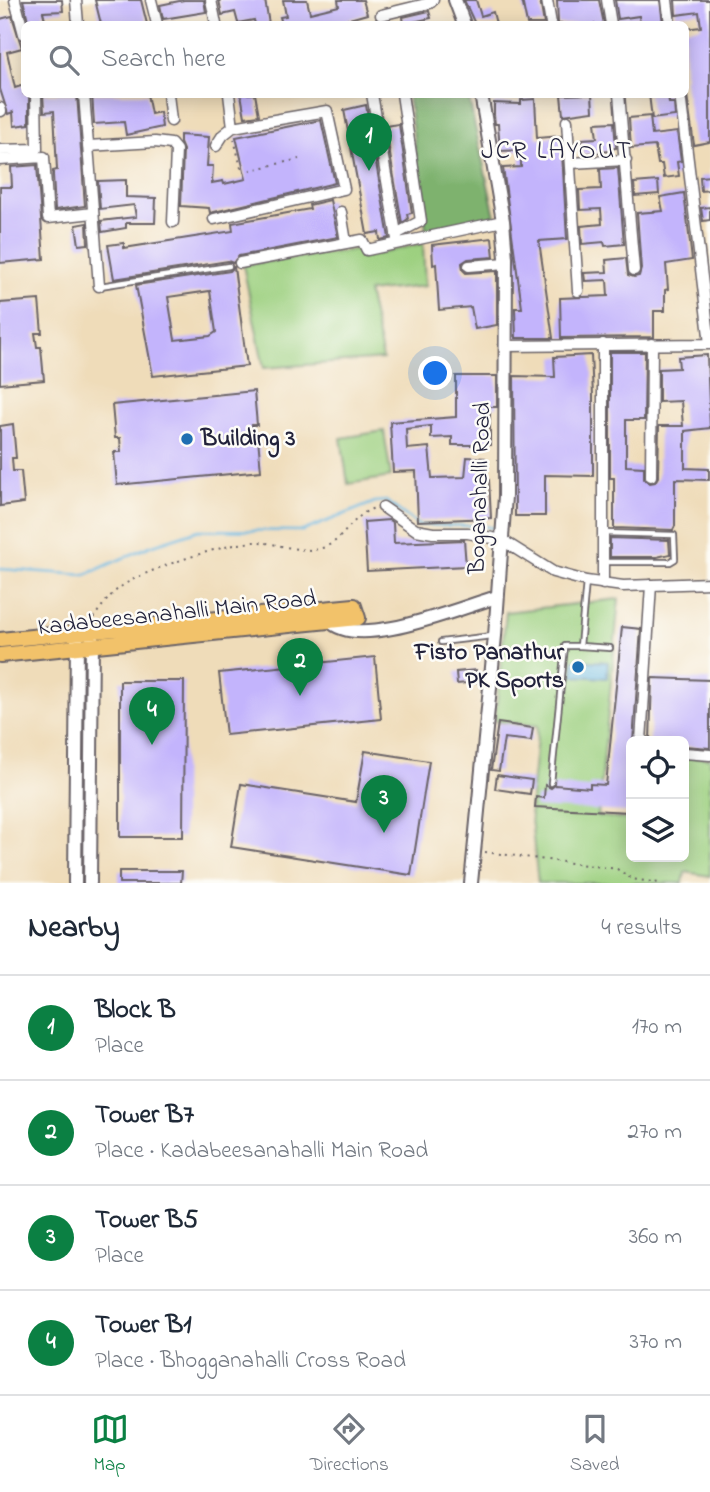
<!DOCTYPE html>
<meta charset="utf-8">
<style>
body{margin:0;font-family:"Indie Flower",sans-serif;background:#f2f2f3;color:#1f2937}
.controls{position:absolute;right:21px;bottom:21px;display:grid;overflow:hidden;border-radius:10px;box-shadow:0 4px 18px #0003}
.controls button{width:63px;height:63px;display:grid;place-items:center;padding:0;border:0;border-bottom:2px solid #e0e1e3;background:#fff;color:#1f2937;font:35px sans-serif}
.you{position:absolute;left:436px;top:374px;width:24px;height:24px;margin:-18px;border:5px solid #fff;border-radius:50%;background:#1a73e8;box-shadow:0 0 0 10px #1a73e833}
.badge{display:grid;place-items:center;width:46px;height:46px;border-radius:50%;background:#0b8043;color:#fff;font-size:23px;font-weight:700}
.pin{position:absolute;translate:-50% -58px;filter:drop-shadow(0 2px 4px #0008)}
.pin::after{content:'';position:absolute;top:37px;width:24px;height:21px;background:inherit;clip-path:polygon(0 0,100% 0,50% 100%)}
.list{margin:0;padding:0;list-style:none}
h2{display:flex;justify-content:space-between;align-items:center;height:91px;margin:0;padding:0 28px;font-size:30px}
h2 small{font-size:23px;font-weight:400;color:#747a83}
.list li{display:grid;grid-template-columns:46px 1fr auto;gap:21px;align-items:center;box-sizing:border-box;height:105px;padding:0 28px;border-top:2px solid #e0e1e3}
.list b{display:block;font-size:26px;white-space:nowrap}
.list p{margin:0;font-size:23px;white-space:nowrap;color:#747a83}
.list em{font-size:23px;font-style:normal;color:#747a83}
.icon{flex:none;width:38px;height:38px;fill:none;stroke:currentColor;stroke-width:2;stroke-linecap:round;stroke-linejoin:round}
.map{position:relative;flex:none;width:710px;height:883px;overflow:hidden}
.search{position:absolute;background:#fff;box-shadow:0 4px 18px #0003;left:21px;right:21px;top:21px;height:77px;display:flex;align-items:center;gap:18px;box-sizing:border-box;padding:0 24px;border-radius:10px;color:#747a83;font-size:26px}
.sheet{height:511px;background:#fff}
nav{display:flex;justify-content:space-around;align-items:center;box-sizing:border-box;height:98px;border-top:2px solid #e0e1e3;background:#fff;font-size:19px;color:#747a83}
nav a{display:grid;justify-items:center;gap:4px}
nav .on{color:#0b8043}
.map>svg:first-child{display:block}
</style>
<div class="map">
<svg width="710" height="883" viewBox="0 0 710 883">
<rect width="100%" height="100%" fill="#fdfcf7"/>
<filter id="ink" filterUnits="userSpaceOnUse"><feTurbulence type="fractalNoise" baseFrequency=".0143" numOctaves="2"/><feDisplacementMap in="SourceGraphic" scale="14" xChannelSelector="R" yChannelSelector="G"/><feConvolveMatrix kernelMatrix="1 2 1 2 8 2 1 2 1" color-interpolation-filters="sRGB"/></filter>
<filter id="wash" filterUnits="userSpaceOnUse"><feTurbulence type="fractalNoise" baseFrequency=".00686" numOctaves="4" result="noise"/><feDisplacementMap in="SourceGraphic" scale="28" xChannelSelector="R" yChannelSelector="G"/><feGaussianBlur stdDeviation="1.57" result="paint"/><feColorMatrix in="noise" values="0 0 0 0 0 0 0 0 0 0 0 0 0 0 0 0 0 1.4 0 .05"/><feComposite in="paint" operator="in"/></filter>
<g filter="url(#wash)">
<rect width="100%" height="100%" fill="#efdcb9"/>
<!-- green -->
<g fill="#9dd080" stroke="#60795e" stroke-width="2">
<polygon points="423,243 425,286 368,292 383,359 264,368 243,265 359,249 362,258"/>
<polygon points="384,431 391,477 348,484 341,438"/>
<polygon points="619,599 598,816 631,820 631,857 684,857 684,757 710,758 710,876 685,872 683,883 538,883 530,809 538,726 495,721 506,612"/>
</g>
<!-- forest -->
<polygon fill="#7eb26e" stroke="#506a54" stroke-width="2" points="408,95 468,95 495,216 426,230"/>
<!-- water -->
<polygon fill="#65b5df" stroke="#446c8d" stroke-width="2" points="574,660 608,662 607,678 573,676"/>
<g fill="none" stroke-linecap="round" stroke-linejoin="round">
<!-- stream -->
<polyline stroke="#65b5df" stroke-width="2.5" points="0,569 85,575 150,546 199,530 303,531 375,502 386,501 418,525 483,526 493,528"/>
</g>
<g id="blocks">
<!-- building -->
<g fill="#c3b4fc" fill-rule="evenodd">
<polygon points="23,0 62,0 63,11 43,12 45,20 29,24"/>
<polygon points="95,0 141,0 147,24 101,24"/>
<polygon points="184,0 204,0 206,12 163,19 160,5"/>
<polygon points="219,0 265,0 269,24 255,24 254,20 238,23 235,12 222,15"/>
<polygon points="283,0 307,0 310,13 339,6 338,0 363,0 367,14 332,24 282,24 280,17 286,16"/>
<polygon points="464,0 476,0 481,16 493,12 496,24 475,24"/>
<polygon points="522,0 540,0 544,24 527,24"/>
<polygon points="557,0 599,0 604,24 558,24"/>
<polygon points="615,0 660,0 663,24 640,24 639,16 618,19"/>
<polygon points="675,0 710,0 710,142 694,145 685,81 685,29 701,27 699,12 676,15"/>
<polygon points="429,11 431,18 404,24 403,17"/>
<polygon points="12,16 22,48 7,52 15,88 24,85 24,94 29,94 29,124 14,126 13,112 8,114 0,89 0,19"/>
<polygon points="43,94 77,94 85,206 55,210 53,175 53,171 57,170 54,111 44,112"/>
<polygon points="92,94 147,94 151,114 160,112 162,127 126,135 124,122 94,124"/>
<polygon points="241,94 255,94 259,115 245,117"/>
<polygon points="592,94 593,111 563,115 561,95"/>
<polygon points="649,94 668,94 669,103 674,103 675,116 652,119"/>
<polygon points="535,99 537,138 561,136 567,239 539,241 553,338 516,338 515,308 522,308 503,168 521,167 521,150 500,151 498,124 495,124 494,115 494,103 521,104 521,100"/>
<polygon points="366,105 389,238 380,240 379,232 367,234 344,110"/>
<polygon points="650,116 652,135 677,132 681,161 677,162 679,176 664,178 662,164 658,164 655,146 631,148 629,118"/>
<polygon points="321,120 335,183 210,213 209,208 181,206 183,150 180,143 180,135 209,137 207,166 213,166 212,183 223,181 224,184 246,179 236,137"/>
<polygon points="614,122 616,148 610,149 610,151 583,154 582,139 597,138 595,123"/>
<polygon points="399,124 412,213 407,214 408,219 402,223 385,126"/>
<polygon points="37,165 44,259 0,263 0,187 12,187 11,167"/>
<polygon points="618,168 624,244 605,246 604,242 582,244 581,226 602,224 601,209 580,210 579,190 601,189 600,169"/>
<polygon points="710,176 710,190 701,191 700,177"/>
<polygon points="126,180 126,197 156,198 155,223 126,223 126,228 102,232 101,221 136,217 134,205 100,209 98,181"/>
<polygon points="658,181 659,194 635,196 634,183"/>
<polygon points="684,193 692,260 666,264 668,289 665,290 665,311 654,311 654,337 561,338 560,298 608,296 607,280 585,281 584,273 607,272 606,260 626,258 628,275 634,277 639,276 641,269 637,213 663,211 660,197"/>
<polygon points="330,200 338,237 239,256 233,263 228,261 114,279 108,245 124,243 124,248 233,231 232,223 310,209 309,205"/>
<polygon points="710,207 710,220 703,221 701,208"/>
<polygon points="87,223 88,244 79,245 76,225"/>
<polygon points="492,238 494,257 468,259 462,263 463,270 466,273 497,271 497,325 475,329 471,307 439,310 436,264 433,265 432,245"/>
<path d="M234 267 247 366 153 376 136 285 230 271ZM210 291 216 332 210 336 175 340 168 297Z"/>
<polygon points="39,300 42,333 35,333 37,347 41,347 44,380 0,384 0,303"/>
<polygon points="610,352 645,352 644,420 626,420 626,466 644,467 644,479 650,483 655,482 658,477 659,426 683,426 681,401 659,402 659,369 679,368 678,357 707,355 710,428 685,431 685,468 709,469 709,480 675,479 675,526 673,530 614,528 614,478 610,478"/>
<polygon points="591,355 593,395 593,476 545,475 545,516 515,516 514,376 555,377 554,357"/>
<polygon points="456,376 497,376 497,407 490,407 490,445 452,445 452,437 431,438 431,426 406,429 407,449 429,447 432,478 465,477 467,457 485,458 484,481 489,480 491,518 418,521 416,471 393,472 390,422 456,417"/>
<polygon points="254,391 257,425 252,425 254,439 258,438 261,471 117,485 114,452 121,452 120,438 115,438 112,405"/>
<polygon points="13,424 16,458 12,458 13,471 21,471 24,503 0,506 0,426"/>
<polygon points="389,520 393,523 394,543 464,540 466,566 367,571 364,522"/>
<polygon points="610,538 669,540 670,554 657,557 610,557"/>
<polygon points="622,627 641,629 628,812 535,807 536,797 544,798 545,785 551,788 555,785 590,788 590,784 606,785"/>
<polygon points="375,657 381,719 226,735 219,673"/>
<polygon points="476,670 477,682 457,684 456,672"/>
<polygon points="652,678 710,680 710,748 684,746 684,741 650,741"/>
<polygon points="120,681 184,681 183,837 120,837"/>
<polygon points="498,723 533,728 531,741 504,738 499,771 491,770"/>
<polygon points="365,751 429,761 411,875 231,847 241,784 356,802"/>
<polygon points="497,775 532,780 530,794 495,789"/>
<polygon points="119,871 182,871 181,883 119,883"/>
</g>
</g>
</g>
<g filter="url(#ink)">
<use href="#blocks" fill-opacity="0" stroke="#6a6367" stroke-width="2"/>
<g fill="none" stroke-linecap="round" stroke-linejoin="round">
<defs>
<g id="service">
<polyline points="100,286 229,266"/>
<polyline points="604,562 670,562 675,559 674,535 604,533"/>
<polyline points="441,642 492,636"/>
<polyline points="580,646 610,648"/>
<polyline points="551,783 565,646 580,646 586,582"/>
</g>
<g id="minor">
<polyline points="15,0 24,34"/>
<polyline points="76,0 78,24"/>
<polyline points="151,0 157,24"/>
<polyline points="211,0 216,24"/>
<polyline points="547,0 551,24"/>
<polyline points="607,0 611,24"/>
<polyline points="667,0 670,24"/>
<polyline points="381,15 430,3 433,0"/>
<polyline points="84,94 99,286"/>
<polyline points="168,94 171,121"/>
<polyline points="229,94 233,127"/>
<polyline points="372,94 397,239"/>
<polyline points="619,94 634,270"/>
<polyline points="0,108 1,111"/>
<polyline points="567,121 578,291"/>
<polyline points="88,146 155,142 171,144 176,150 173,222"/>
<polyline points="0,150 37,149 36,94"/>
<polyline points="0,160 44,157 48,218 93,213"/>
<polyline points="570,163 626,160"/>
<polyline points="341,212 346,242"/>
<polyline points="214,219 344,189 327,111 233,127 223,135 216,146"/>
<polyline points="396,234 421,221 402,94"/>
<polyline points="240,263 362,240 367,250 503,221"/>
<polyline points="469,266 506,263"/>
<polyline points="603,344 603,584"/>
<polyline points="506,346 710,344 680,94"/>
<polyline points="651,476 652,344"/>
<polyline points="383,507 416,530 433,533 468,533 502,540 553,572 586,581 623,586 710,583"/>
<polyline points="641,741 651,585"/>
<polyline points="684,753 710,755"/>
</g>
<g id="tertiary">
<polyline points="455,0 464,24"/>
<path d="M330 621C358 651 461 607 497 597"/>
<polyline points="75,883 77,638"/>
<polyline points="90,883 92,637"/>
<polyline points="471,883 495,636 505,496 506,258 503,221 481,94"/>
</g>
<polyline id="primary" points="0,640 354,606 358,618 0,655"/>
</defs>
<!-- service casing -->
<use href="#service" stroke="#6a6367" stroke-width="8"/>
<!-- minor casing -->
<use href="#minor" stroke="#6a6367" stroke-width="13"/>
<!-- tertiary casing -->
<use href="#tertiary" stroke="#6a6367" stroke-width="16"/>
<!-- primary casing -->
<use href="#primary" stroke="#6a6367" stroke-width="18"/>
<!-- path -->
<g stroke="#6a6367" stroke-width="2" stroke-dasharray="2 5" stroke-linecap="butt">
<polyline points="234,139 242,172 299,159"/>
<path d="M93 618C102 607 110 594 122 586 144 570 234 540 260 542 279 544 307 555 325 547 345 539 353 514 375 508"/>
<polyline points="485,852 617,869 632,879 659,883"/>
</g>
<!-- service -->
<use href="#service" stroke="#fff" stroke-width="4.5"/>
<!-- minor -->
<use href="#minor" stroke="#fff" stroke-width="10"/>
<!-- tertiary -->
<use href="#tertiary" stroke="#fff" stroke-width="12"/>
<!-- primary -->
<use href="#primary" stroke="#f2c26a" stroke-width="14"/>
</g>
</g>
<!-- markers -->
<g fill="#1f6fb2" stroke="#fdfcf7" stroke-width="2.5">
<circle cx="187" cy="439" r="7"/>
<circle cx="578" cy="667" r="7"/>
</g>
<g text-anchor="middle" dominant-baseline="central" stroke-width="5" stroke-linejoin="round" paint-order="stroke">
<!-- poi labels -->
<g font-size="24" font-weight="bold" fill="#22223b" stroke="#fdfcf7" text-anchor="start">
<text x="201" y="439">Building 3</text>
<text x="564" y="653" text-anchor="end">Fisto Panathur<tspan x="564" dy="28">PK Sports</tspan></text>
</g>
<!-- street labels -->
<g font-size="24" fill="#22223b" stroke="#fdfcf7">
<text transform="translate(481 488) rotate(-88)">Boganahalli Road</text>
<text transform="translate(177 614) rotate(-6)">Kadabeesanahalli Main Road</text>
</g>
<!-- neighbourhood labels -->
<g font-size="26" letter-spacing="2" fill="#22223b" stroke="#fdfcf7">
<text x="557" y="152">JCR LAYOUT</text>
</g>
</g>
</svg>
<div class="controls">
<button><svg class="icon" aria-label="locate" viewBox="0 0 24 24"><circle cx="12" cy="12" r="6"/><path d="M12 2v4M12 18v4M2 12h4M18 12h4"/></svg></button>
<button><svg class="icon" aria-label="layers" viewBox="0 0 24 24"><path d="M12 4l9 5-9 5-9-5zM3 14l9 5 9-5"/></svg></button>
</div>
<div class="you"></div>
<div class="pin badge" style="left:369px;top:171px">1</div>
<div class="pin badge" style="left:300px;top:696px">2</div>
<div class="pin badge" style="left:384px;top:833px">3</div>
<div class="pin badge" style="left:152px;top:745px">4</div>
<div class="search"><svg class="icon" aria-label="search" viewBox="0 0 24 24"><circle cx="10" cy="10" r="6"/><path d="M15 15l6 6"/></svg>Search here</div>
</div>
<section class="sheet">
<h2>Nearby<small>4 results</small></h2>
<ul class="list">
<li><span class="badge">1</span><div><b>Block B</b><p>Place</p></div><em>170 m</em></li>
<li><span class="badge">2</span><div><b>Tower B7</b><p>Place · Kadabeesanahalli Main Road</p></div><em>270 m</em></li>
<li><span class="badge">3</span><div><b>Tower B5</b><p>Place</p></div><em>360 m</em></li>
<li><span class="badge">4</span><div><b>Tower B1</b><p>Place · Bhogganahalli Cross Road</p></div><em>370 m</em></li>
</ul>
</section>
<nav>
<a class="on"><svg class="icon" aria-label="map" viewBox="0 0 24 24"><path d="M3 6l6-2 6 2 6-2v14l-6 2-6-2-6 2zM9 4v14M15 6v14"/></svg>Map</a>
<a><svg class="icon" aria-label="directions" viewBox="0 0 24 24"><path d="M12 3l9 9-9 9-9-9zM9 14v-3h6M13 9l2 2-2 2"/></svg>Directions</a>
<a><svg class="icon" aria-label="saved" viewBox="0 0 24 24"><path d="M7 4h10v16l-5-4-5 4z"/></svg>Saved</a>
</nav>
